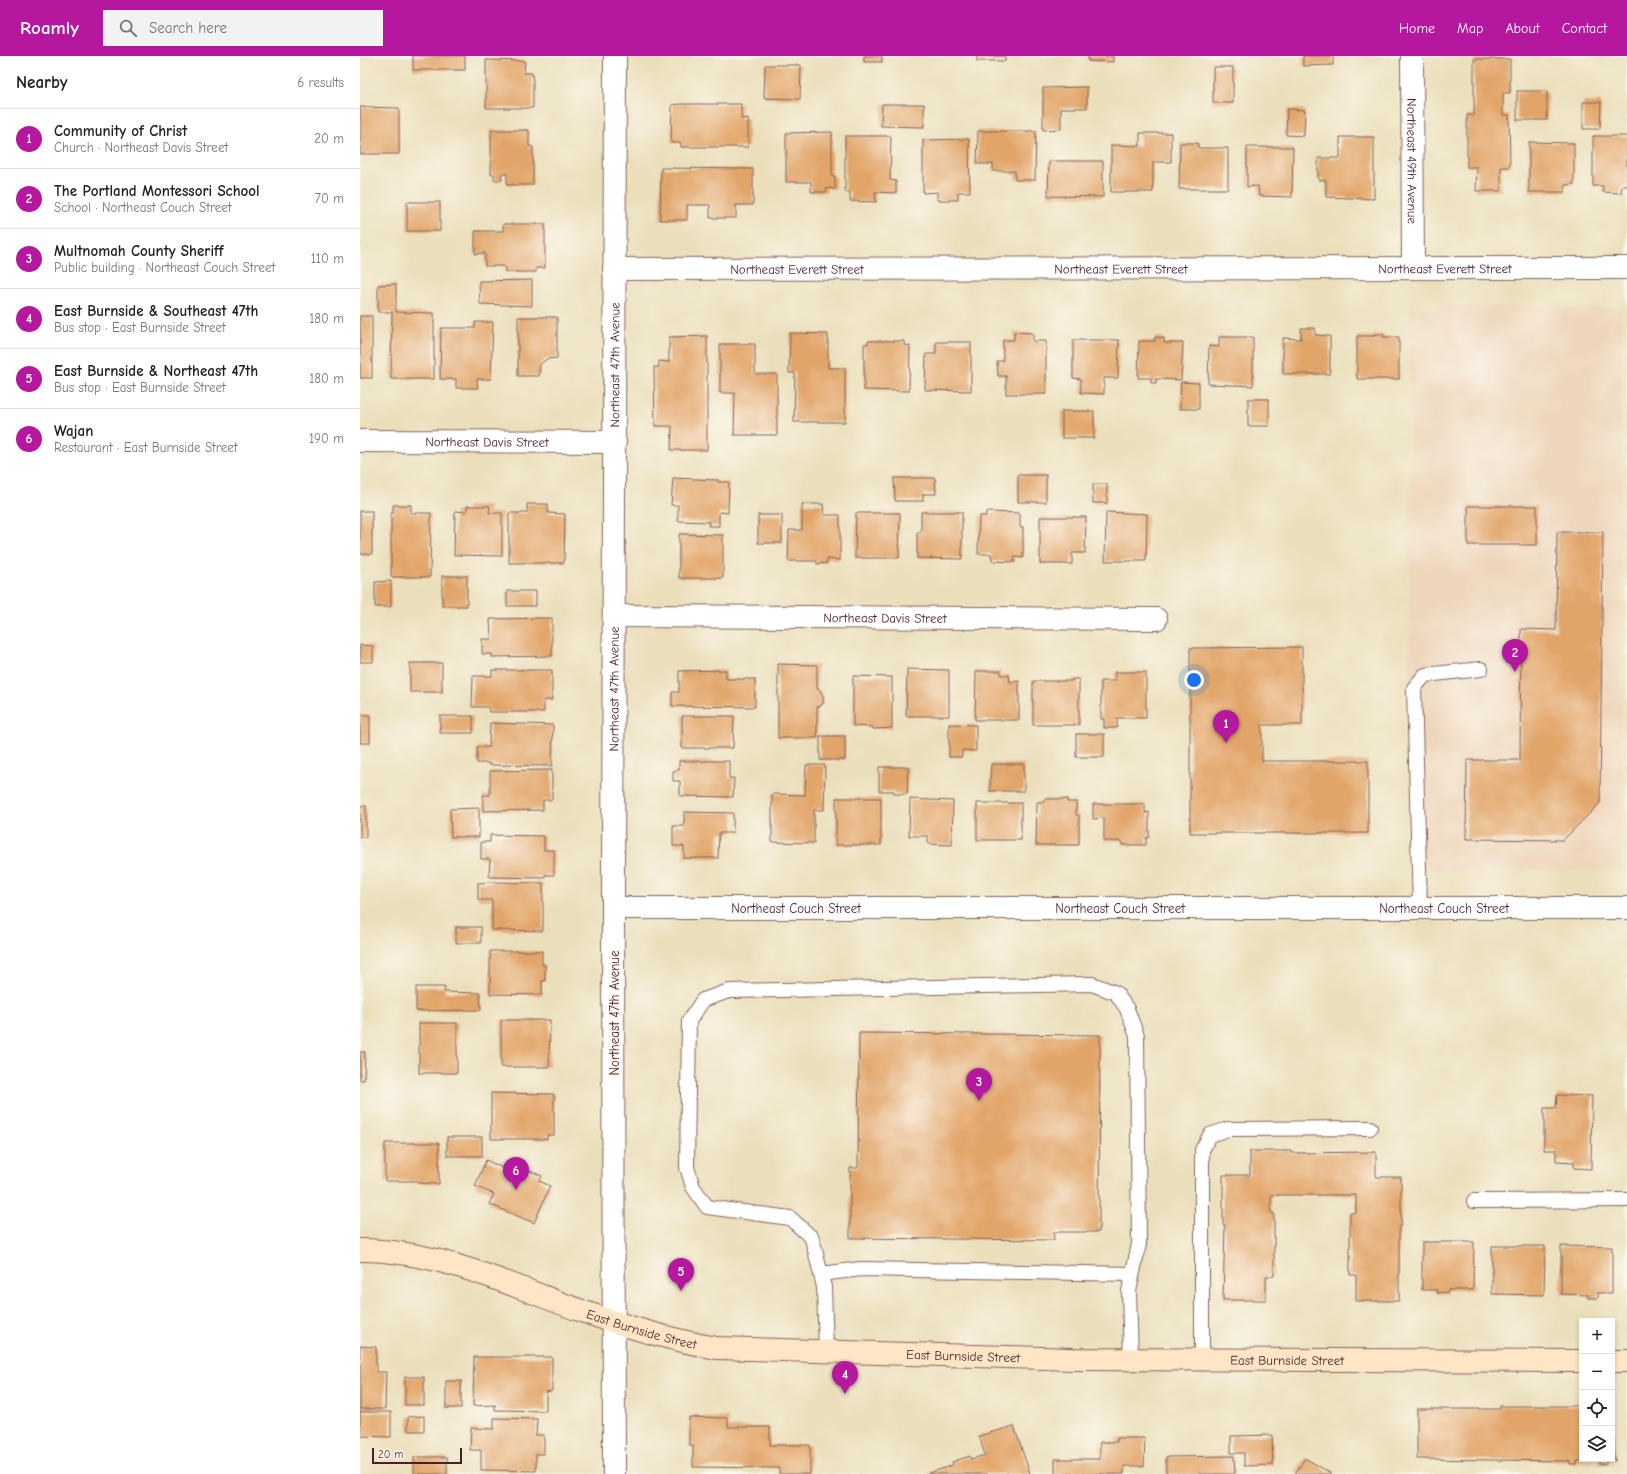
<!DOCTYPE html>
<meta charset="utf-8">
<style>
body{margin:0;font-family:"Comic Neue",sans-serif;background:#f2f2f2;color:#222}
.controls{position:absolute;right:12px;bottom:12px;display:grid;overflow:hidden;border-radius:0px;box-shadow:0 2px 6px #0003}
.controls button{width:36px;height:36px;display:grid;place-items:center;padding:0;border:0;border-bottom:1px solid #e0e0e0;background:#fff;color:#222;font:20px sans-serif}
.scale{position:absolute;left:12px;bottom:10px;width:90px;box-sizing:border-box;padding-left:4px;border:2px solid #4a1f2b;border-top:0;font-size:11px;line-height:14px;white-space:nowrap;color:#4a1f2b;-webkit-text-stroke:3px #fbf7ec;paint-order:stroke}
.you{position:absolute;left:834px;top:624px;width:14px;height:14px;margin:-10px;border:3px solid #fff;border-radius:50%;background:#1a73e8;box-shadow:0 0 0 6px #1a73e833}
.badge{display:grid;place-items:center;width:26px;height:26px;border-radius:50%;background:#b5179e;color:#fff;font-size:13px;font-weight:700}
.pin{position:absolute;translate:-50% -33px;filter:drop-shadow(0 1px 2px #0008)}
.pin::after{content:'';position:absolute;top:21px;width:14px;height:12px;background:inherit;clip-path:polygon(0 0,100% 0,50% 100%)}
.list{margin:0;padding:0;list-style:none}
h2{display:flex;justify-content:space-between;align-items:center;height:52px;margin:0;padding:0 16px;font-size:17px}
h2 small{font-size:13px;font-weight:400;color:#767676}
.list li{display:grid;grid-template-columns:26px 1fr auto;gap:12px;align-items:center;box-sizing:border-box;height:60px;padding:0 16px;border-top:1px solid #e0e0e0}
.list b{display:block;font-size:15px;white-space:nowrap}
.list p{margin:0;font-size:13px;white-space:nowrap;color:#767676}
.list em{font-size:13px;font-style:normal;color:#767676}
.icon{flex:none;width:22px;height:22px;fill:none;stroke:currentColor;stroke-width:2;stroke-linecap:round;stroke-linejoin:round}
.map{position:relative;flex:none;width:1267px;height:1418px;overflow:hidden}
header{display:flex;align-items:center;gap:24px;box-sizing:border-box;height:56px;padding:0 20px;background:#b5179e;color:#fff}
header strong{font-size:19px}
nav{display:flex;gap:22px;margin-inline-start:auto;font-size:14px}
.search{width:280px;height:36px;background:#f2f2f2;display:flex;align-items:center;gap:10px;box-sizing:border-box;padding:0 14px;border-radius:0px;color:#767676;font-size:15px}
main{display:flex}
aside{flex:1;background:#fff}
.map>svg:first-child{display:block}
</style>
<header>
<strong>Roamly</strong>
<div class="search"><svg class="icon" aria-label="search" viewBox="0 0 24 24"><circle cx="10" cy="10" r="6"/><path d="M15 15l6 6"/></svg>Search here</div>
<nav><a>Home</a><a>Map</a><a>About</a><a>Contact</a></nav>
</header>
<main>
<aside>
<h2>Nearby<small>6 results</small></h2>
<ul class="list">
<li><span class="badge">1</span><div><b>Community of Christ</b><p>Church · Northeast Davis Street</p></div><em>20 m</em></li>
<li><span class="badge">2</span><div><b>The Portland Montessori School</b><p>School · Northeast Couch Street</p></div><em>70 m</em></li>
<li><span class="badge">3</span><div><b>Multnomah County Sheriff</b><p>Public building · Northeast Couch Street</p></div><em>110 m</em></li>
<li><span class="badge">4</span><div><b>East Burnside &amp; Southeast 47th</b><p>Bus stop · East Burnside Street</p></div><em>180 m</em></li>
<li><span class="badge">5</span><div><b>East Burnside &amp; Northeast 47th</b><p>Bus stop · East Burnside Street</p></div><em>180 m</em></li>
<li><span class="badge">6</span><div><b>Wajan</b><p>Restaurant · East Burnside Street</p></div><em>190 m</em></li>
</ul>
</aside>
<div class="map">
<svg width="1267" height="1418" viewBox="0 0 1267 1418">
<rect width="100%" height="100%" fill="#fbf7ec"/>
<filter id="ink" filterUnits="userSpaceOnUse"><feTurbulence type="fractalNoise" baseFrequency=".025" numOctaves="2"/><feDisplacementMap in="SourceGraphic" scale="8" xChannelSelector="R" yChannelSelector="G"/><feConvolveMatrix kernelMatrix="1 2 1 2 8 2 1 2 1" color-interpolation-filters="sRGB"/></filter>
<filter id="wash" filterUnits="userSpaceOnUse"><feTurbulence type="fractalNoise" baseFrequency=".012" numOctaves="4" result="noise"/><feDisplacementMap in="SourceGraphic" scale="16" xChannelSelector="R" yChannelSelector="G"/><feGaussianBlur stdDeviation="0.9" result="paint"/><feColorMatrix in="noise" values="0 0 0 0 0 0 0 0 0 0 0 0 0 0 0 0 0 1.4 0 .05"/><feComposite in="paint" operator="in"/></filter>
<g filter="url(#wash)">
<rect width="100%" height="100%" fill="#ebdfbb"/>
<!-- built -->
<polygon fill="#eed6bb" points="1050,251 1261,252 1261,814 1049,814"/>
<g id="blocks">
<!-- building -->
<g fill="#e2a569">
<rect x="53" y="0" width="52" height="14"/>
<rect x="504" y="0" width="18" height="6"/>
<rect x="617" y="0" width="28" height="5"/>
<polygon points="728,0 753,0 753,6 728,5"/>
<polygon points="943,0 973,0 973,9 943,10"/>
<polygon points="1114,3 1150,3 1150,37 1143,37 1143,59 1149,59 1150,109 1149,111 1141,111 1141,135 1116,135 1117,111 1107,111 1107,59 1114,59"/>
<polygon points="126,4 165,5 164,17 172,17 173,25 173,52 126,52"/>
<polygon points="405,9 441,9 440,43 404,42"/>
<rect x="853" y="11" width="20" height="36"/>
<polygon points="727,31 727,52 701,52 701,73 683,74 683,32"/>
<rect x="1157" y="35" width="30" height="29"/>
<polygon points="1223,46 1241,46 1240,73 1223,73"/>
<polygon points="321,48 381,48 381,63 388,62 388,91 321,91 321,87 311,87 312,49"/>
<polygon points="522,48 564,48 564,71 521,70"/>
<polygon points="0,51 39,52 39,98 0,98"/>
<polygon points="927,53 945,54 944,80 926,79"/>
<polygon points="131,74 169,74 169,90 173,91 173,129 147,129 147,118 141,118 142,124 134,124 134,118 131,119"/>
<polygon points="618,75 676,75 675,124 655,124 655,115 633,115 633,108 617,108"/>
<polygon points="472,76 472,120 475,120 475,133 467,132 466,136 451,136 451,126 426,126 426,77"/>
<polygon points="780,77 811,77 811,106 793,106 793,136 751,136 751,89 780,90"/>
<polygon points="485,80 531,80 530,124 536,125 536,137 515,136 516,146 490,145 490,136 485,136"/>
<polygon points="1233,80 1267,80 1267,130 1262,130 1261,137 1243,136 1243,130 1233,130"/>
<polygon points="980,81 1014,81 1014,143 966,141 966,124 958,124 958,102 980,102"/>
<polygon points="609,83 610,136 598,136 598,144 577,144 577,136 563,137 563,84"/>
<polygon points="1169,86 1214,87 1214,128 1205,129 1205,136 1169,136"/>
<polygon points="820,87 838,87 838,92 868,92 868,133 819,133"/>
<polygon points="887,91 933,91 932,141 899,140 898,130 887,131"/>
<polygon points="689,105 743,105 743,141 688,140"/>
<polygon points="301,112 393,113 393,149 376,149 376,162 350,162 350,149 327,149 327,164 300,164"/>
<rect x="47" y="146" width="33" height="29"/>
<polygon points="143,168 185,168 185,212 176,212 176,216 145,216 145,211 142,210 125,210 125,197 115,198 115,175 143,175"/>
<polygon points="172,224 172,250 120,248 119,225"/>
<polygon points="36,228 36,256 74,257 74,323 31,323 32,256 18,256 18,229"/>
<rect x="0" y="260" width="12" height="62"/>
<polygon points="158,261 197,261 197,302 187,303 180,308 179,320 158,320"/>
<polygon points="115,266 133,266 131,323 117,323 118,332 96,332 96,323 80,323 81,272 115,272"/>
<polygon points="941,272 955,272 955,279 970,280 970,318 923,318 923,282 941,283"/>
<polygon points="654,276 673,277 673,285 686,285 686,338 646,338 646,320 638,320 637,305 643,305 643,284 654,284"/>
<polygon points="430,277 468,278 468,312 485,312 485,366 434,366 435,317 429,317"/>
<polygon points="1014,278 1024,278 1023,281 1039,281 1039,323 997,323 997,280 1014,280"/>
<polygon points="347,280 347,394 311,394 312,370 295,370 294,311 299,311 299,305 309,306 309,281"/>
<polygon points="795,281 804,282 804,287 823,287 821,324 796,323 796,327 791,327 791,322 778,322 779,285 795,285"/>
<polygon points="859,281 893,281 893,330 848,328 849,290 859,291"/>
<polygon points="713,284 759,284 758,322 744,322 744,338 721,337 721,323 713,322"/>
<polygon points="508,285 544,285 544,289 550,290 549,335 504,334 504,288 508,288"/>
<polygon points="576,286 611,286 611,335 565,334 566,298 576,298"/>
<polygon points="360,288 395,288 395,318 417,318 417,379 374,379 375,337 360,337"/>
<polygon points="821,326 839,327 839,353 820,353"/>
<rect x="888" y="343" width="21" height="27"/>
<rect x="702" y="355" width="32" height="27"/>
<rect x="658" y="419" width="28" height="27"/>
<polygon points="313,422 358,424 358,426 369,426 368,457 359,456 359,470 348,470 349,466 318,465 318,449 311,449"/>
<polygon points="534,422 575,422 576,438 563,438 563,445 535,445"/>
<rect x="733" y="428" width="14" height="19"/>
<polygon points="167,448 188,448 188,457 205,458 204,507 149,507 149,457 167,457"/>
<polygon points="442,448 463,448 464,459 480,459 480,504 467,503 467,507 457,508 457,505 428,505 429,474 442,474"/>
<polygon points="33,449 51,449 51,457 71,457 70,521 31,521 31,457 33,457"/>
<polygon points="107,450 130,450 129,457 142,457 142,500 94,499 95,455 107,456"/>
<rect x="1108" y="450" width="69" height="39"/>
<rect x="0" y="455" width="12" height="43"/>
<polygon points="561,456 602,456 602,503 557,502 557,476 561,476"/>
<polygon points="626,456 660,457 660,471 663,471 663,502 654,501 655,506 632,505 631,498 618,498 619,460 626,460"/>
<polygon points="746,456 787,458 786,505 745,505"/>
<polygon points="496,457 540,457 539,502 495,502"/>
<rect x="398" y="459" width="24" height="28"/>
<polygon points="680,461 726,461 725,497 712,497 712,508 680,508"/>
<polygon points="1197,476 1243,476 1240,747 1203,784 1106,783 1107,704 1160,704 1161,573 1196,574"/>
<polygon points="319,478 363,479 363,522 319,522"/>
<rect x="82" y="520" width="25" height="30"/>
<polygon points="31,525 31,551 15,551 15,526"/>
<rect x="147" y="535" width="29" height="15"/>
<polygon points="192,562 192,600 132,601 132,598 122,598 122,583 131,583 130,563"/>
<polygon points="0,589 13,590 13,606 0,606"/>
<polygon points="942,591 942,669 902,669 902,705 1008,705 1008,777 830,777 830,592"/>
<rect x="50" y="607" width="32" height="29"/>
<polygon points="418,608 457,609 457,633 459,633 463,640 463,648 457,651 457,682 418,682"/>
<polygon points="547,613 589,614 589,660 546,660"/>
<polygon points="132,614 192,614 192,644 184,644 184,656 129,656 128,651 112,651 113,620 132,620"/>
<polygon points="366,614 366,623 395,623 395,651 312,650 312,636 319,636 319,615"/>
<polygon points="616,615 641,615 641,619 649,619 650,626 659,625 659,664 615,664"/>
<polygon points="755,616 786,616 786,662 757,662 757,672 744,672 744,663 741,663 741,625 755,625"/>
<polygon points="493,620 532,621 532,672 513,673 513,671 493,670"/>
<polygon points="712,623 719,623 719,669 673,669 673,625 712,625"/>
<rect x="0" y="659" width="10" height="28"/>
<rect x="80" y="660" width="33" height="17"/>
<polygon points="322,660 374,660 373,692 322,692"/>
<polygon points="130,667 193,669 192,710 129,709 129,707 117,707 117,691 129,691"/>
<polygon points="589,668 616,669 616,695 602,694 602,701 589,701"/>
<rect x="716" y="678" width="28" height="23"/>
<rect x="460" y="680" width="25" height="24"/>
<polygon points="319,705 369,705 369,722 374,722 373,741 320,740 320,725 313,725 313,715 319,714"/>
<polygon points="631,708 664,708 664,735 630,735"/>
<polygon points="446,709 465,709 464,754 454,754 454,787 412,786 412,738 445,739"/>
<polygon points="519,711 548,711 547,738 534,738 534,735 519,735"/>
<polygon points="192,714 192,744 183,744 183,754 123,755 123,739 130,739 130,715"/>
<rect x="476" y="742" width="45" height="47"/>
<polygon points="550,743 593,745 592,789 568,788 568,780 549,780"/>
<polygon points="684,743 707,743 707,746 716,746 716,759 719,759 719,789 676,789 677,746 684,746"/>
<rect x="617" y="747" width="44" height="37"/>
<polygon points="733,748 785,748 785,757 789,756 789,781 786,782 786,789 762,789 762,785 744,785 744,762 733,763"/>
<rect x="0" y="750" width="6" height="31"/>
<polygon points="119,752 119,781 91,781 90,753"/>
<polygon points="324,756 373,757 373,777 359,777 358,802 324,802 324,790 313,790 313,770 324,770"/>
<polygon points="130,779 184,780 184,794 194,794 194,819 185,819 185,822 129,821 130,803 121,803 121,786 130,786"/>
<polygon points="131,826 183,827 183,875 132,874 132,844 118,844 118,827"/>
<rect x="96" y="871" width="25" height="16"/>
<polygon points="130,895 182,895 182,909 185,909 185,925 182,925 182,939 130,938"/>
<polygon points="56,931 85,931 84,936 120,937 121,954 56,955"/>
<polygon points="141,964 190,964 189,1011 141,1011"/>
<rect x="59" y="967" width="38" height="50"/>
<polygon points="499,977 740,979 739,1176 693,1176 694,1184 490,1182 490,1112 498,1112"/>
<polygon points="0,996 5,996 4,1024 0,1024"/>
<polygon points="131,1037 194,1038 194,1079 187,1079 187,1083 131,1083"/>
<polygon points="1197,1039 1232,1040 1231,1113 1214,1112 1214,1106 1196,1105 1196,1094 1184,1094 1184,1052 1196,1052"/>
<rect x="87" y="1081" width="35" height="19"/>
<polygon points="25,1087 79,1087 79,1128 58,1127 58,1125 25,1125"/>
<polygon points="890,1095 931,1095 931,1097 1016,1096 1016,1121 1041,1121 1041,1170 1039,1170 1039,1245 996,1245 996,1219 990,1219 990,1157 996,1157 996,1139 911,1139 911,1157 914,1157 914,1220 906,1220 906,1244 863,1244 865,1169 863,1169 863,1119 890,1119"/>
<polygon points="126,1104 145,1113 149,1106 182,1120 179,1125 190,1130 174,1167 129,1148 134,1138 115,1130"/>
<polygon points="1062,1186 1114,1186 1113,1234 1088,1234 1088,1236 1077,1237 1077,1234 1062,1234"/>
<polygon points="1132,1190 1185,1190 1184,1239 1132,1238"/>
<polygon points="1201,1190 1252,1191 1252,1237 1238,1237 1238,1242 1228,1242 1228,1239 1201,1238"/>
<polygon points="0,1290 16,1291 16,1316 26,1316 25,1353 0,1353"/>
<polygon points="114,1301 192,1301 192,1335 186,1336 186,1355 135,1354 135,1349 113,1350"/>
<rect x="45" y="1321" width="19" height="28"/>
<rect x="86" y="1325" width="15" height="27"/>
<polygon points="1140,1350 1222,1350 1222,1403 1238,1404 1217,1405 1217,1408 1210,1408 1210,1405 1057,1403 1057,1353 1140,1353"/>
<polygon points="1252,1350 1254,1350 1254,1403 1256,1404 1246,1405 1246,1408 1239,1408 1239,1403 1252,1403"/>
<polygon points="0,1356 31,1356 31,1381 0,1380"/>
<polygon points="64,1360 64,1375 48,1375 48,1361"/>
<polygon points="329,1361 368,1362 368,1371 410,1371 410,1389 450,1389 450,1418 419,1418 419,1412 333,1411 333,1389 329,1389"/>
<polygon points="134,1362 177,1363 176,1379 184,1379 184,1398 176,1398 176,1415 121,1414 121,1394 110,1394 111,1372 134,1373"/>
<polygon points="654,1370 670,1418 566,1418 593,1409 592,1406 610,1400 611,1403 625,1399 619,1380"/>
<polygon points="912,1379 913,1409 884,1410 884,1397 871,1397 871,1380"/>
<polygon points="757,1382 785,1382 784,1410 764,1410 764,1418 695,1418 695,1403 740,1403 740,1386 757,1386"/>
<polygon points="874,1400 875,1418 806,1418 806,1401"/>
<rect x="54" y="1401" width="33" height="17"/>
<polygon points="945,1402 972,1418 935,1418"/>
</g>
</g>
</g>
<g filter="url(#ink)">
<use href="#blocks" fill-opacity="0" stroke="#82625d" stroke-width="1"/>
<g fill="none" stroke-linecap="round" stroke-linejoin="round">
<defs>
<g id="service">
<polyline points="1060,852 1054,632 1065,619 1121,613"/>
<polyline points="1114,1145 1267,1144"/>
<polyline points="461,1218 501,1213 772,1218"/>
<polyline points="466,1296 464,1231 452,1182 430,1162 347,1151 333,1131 327,1111 329,965 343,944 369,935 732,928 756,937 767,953 777,980 779,1188 769,1235 771,1304"/>
<polyline points="842,1304 842,1094 850,1079 868,1073 1010,1072"/>
</g>
<g id="minor">
<path id="s1" d="M1052 0 1053 211"/>
<path id="s2" d="M254 213 1267 212"/>
<path id="s3" d="M0 385 255 386"/>
<path id="s4" d="M254 560 796 563"/>
<path id="s5" d="M253 852H1267"/>
</g>
<g id="tertiary">
<path id="s6" d="M254 1418 253 852 255 0"/>
</g>
<g id="secondary">
<path id="s7" d="M0 1194C77 1194 148 1228 219 1254 264 1270 310 1284 357 1292L712 1303 1222 1305"/>
<polyline points="1252,1305 1267,1305"/>
</g>
</defs>
<!-- service casing -->
<use href="#service" stroke="#82625d" stroke-width="16"/>
<!-- minor casing -->
<use href="#minor" stroke="#82625d" stroke-width="24"/>
<!-- tertiary casing -->
<use href="#tertiary" stroke="#82625d" stroke-width="24"/>
<!-- secondary casing -->
<use href="#secondary" stroke="#82625d" stroke-width="24"/>
<!-- service -->
<use href="#service" stroke="#fff" stroke-width="14"/>
<!-- minor -->
<use href="#minor" stroke="#fff" stroke-width="22"/>
<!-- tertiary -->
<use href="#tertiary" stroke="#fff" stroke-width="22"/>
<!-- secondary -->
<use href="#secondary" stroke="#fde5c5" stroke-width="22"/>
</g>
</g>
<g text-anchor="middle" dominant-baseline="central" stroke-width="3" stroke-linejoin="round" paint-order="stroke">
<!-- street labels -->
<g font-size="13" fill="#4a1f2b" stroke="#fbf7ec">
<text stroke="none"><textPath href="#s1" startOffset="105">Northeast 49th Avenue</textPath></text>
<text stroke="none"><textPath href="#s2" startOffset="831">Northeast Everett Street</textPath></text>
<text stroke="none"><textPath href="#s2" startOffset="507">Northeast Everett Street</textPath></text>
<text stroke="none"><textPath href="#s2" startOffset="183">Northeast Everett Street</textPath></text>
<text stroke="none"><textPath href="#s6" startOffset="1109">Northeast 47th Avenue</textPath></text>
<text stroke="none"><textPath href="#s3" startOffset="127">Northeast Davis Street</textPath></text>
<text stroke="none"><textPath href="#s4" startOffset="271">Northeast Davis Street</textPath></text>
<text stroke="none"><textPath href="#s6" startOffset="785">Northeast 47th Avenue</textPath></text>
<text stroke="none"><textPath href="#s5" startOffset="183">Northeast Couch Street</textPath></text>
<text stroke="none"><textPath href="#s5" startOffset="507">Northeast Couch Street</textPath></text>
<text stroke="none"><textPath href="#s5" startOffset="831">Northeast Couch Street</textPath></text>
<text transform="translate(254 957) rotate(-90)">Northeast 47th Avenue</text>
<text stroke="none"><textPath href="#s7" startOffset="294">East Burnside Street</textPath></text>
<text stroke="none"><textPath href="#s7" startOffset="618">East Burnside Street</textPath></text>
<text stroke="none"><textPath href="#s7" startOffset="942">East Burnside Street</textPath></text>
</g>
</g>
</svg>
<div class="controls">
<button>+</button>
<button>−</button>
<button><svg class="icon" aria-label="locate" viewBox="0 0 24 24"><circle cx="12" cy="12" r="6"/><path d="M12 2v4M12 18v4M2 12h4M18 12h4"/></svg></button>
<button><svg class="icon" aria-label="layers" viewBox="0 0 24 24"><path d="M12 4l9 5-9 5-9-5zM3 14l9 5 9-5"/></svg></button>
</div>
<div class="scale">20 m</div>
<div class="you"></div>
<div class="pin badge" style="left:866px;top:687px">1</div>
<div class="pin badge" style="left:1155px;top:616px">2</div>
<div class="pin badge" style="left:619px;top:1045px">3</div>
<div class="pin badge" style="left:485px;top:1338px">4</div>
<div class="pin badge" style="left:321px;top:1235px">5</div>
<div class="pin badge" style="left:156px;top:1134px">6</div>
</div>
</main>
